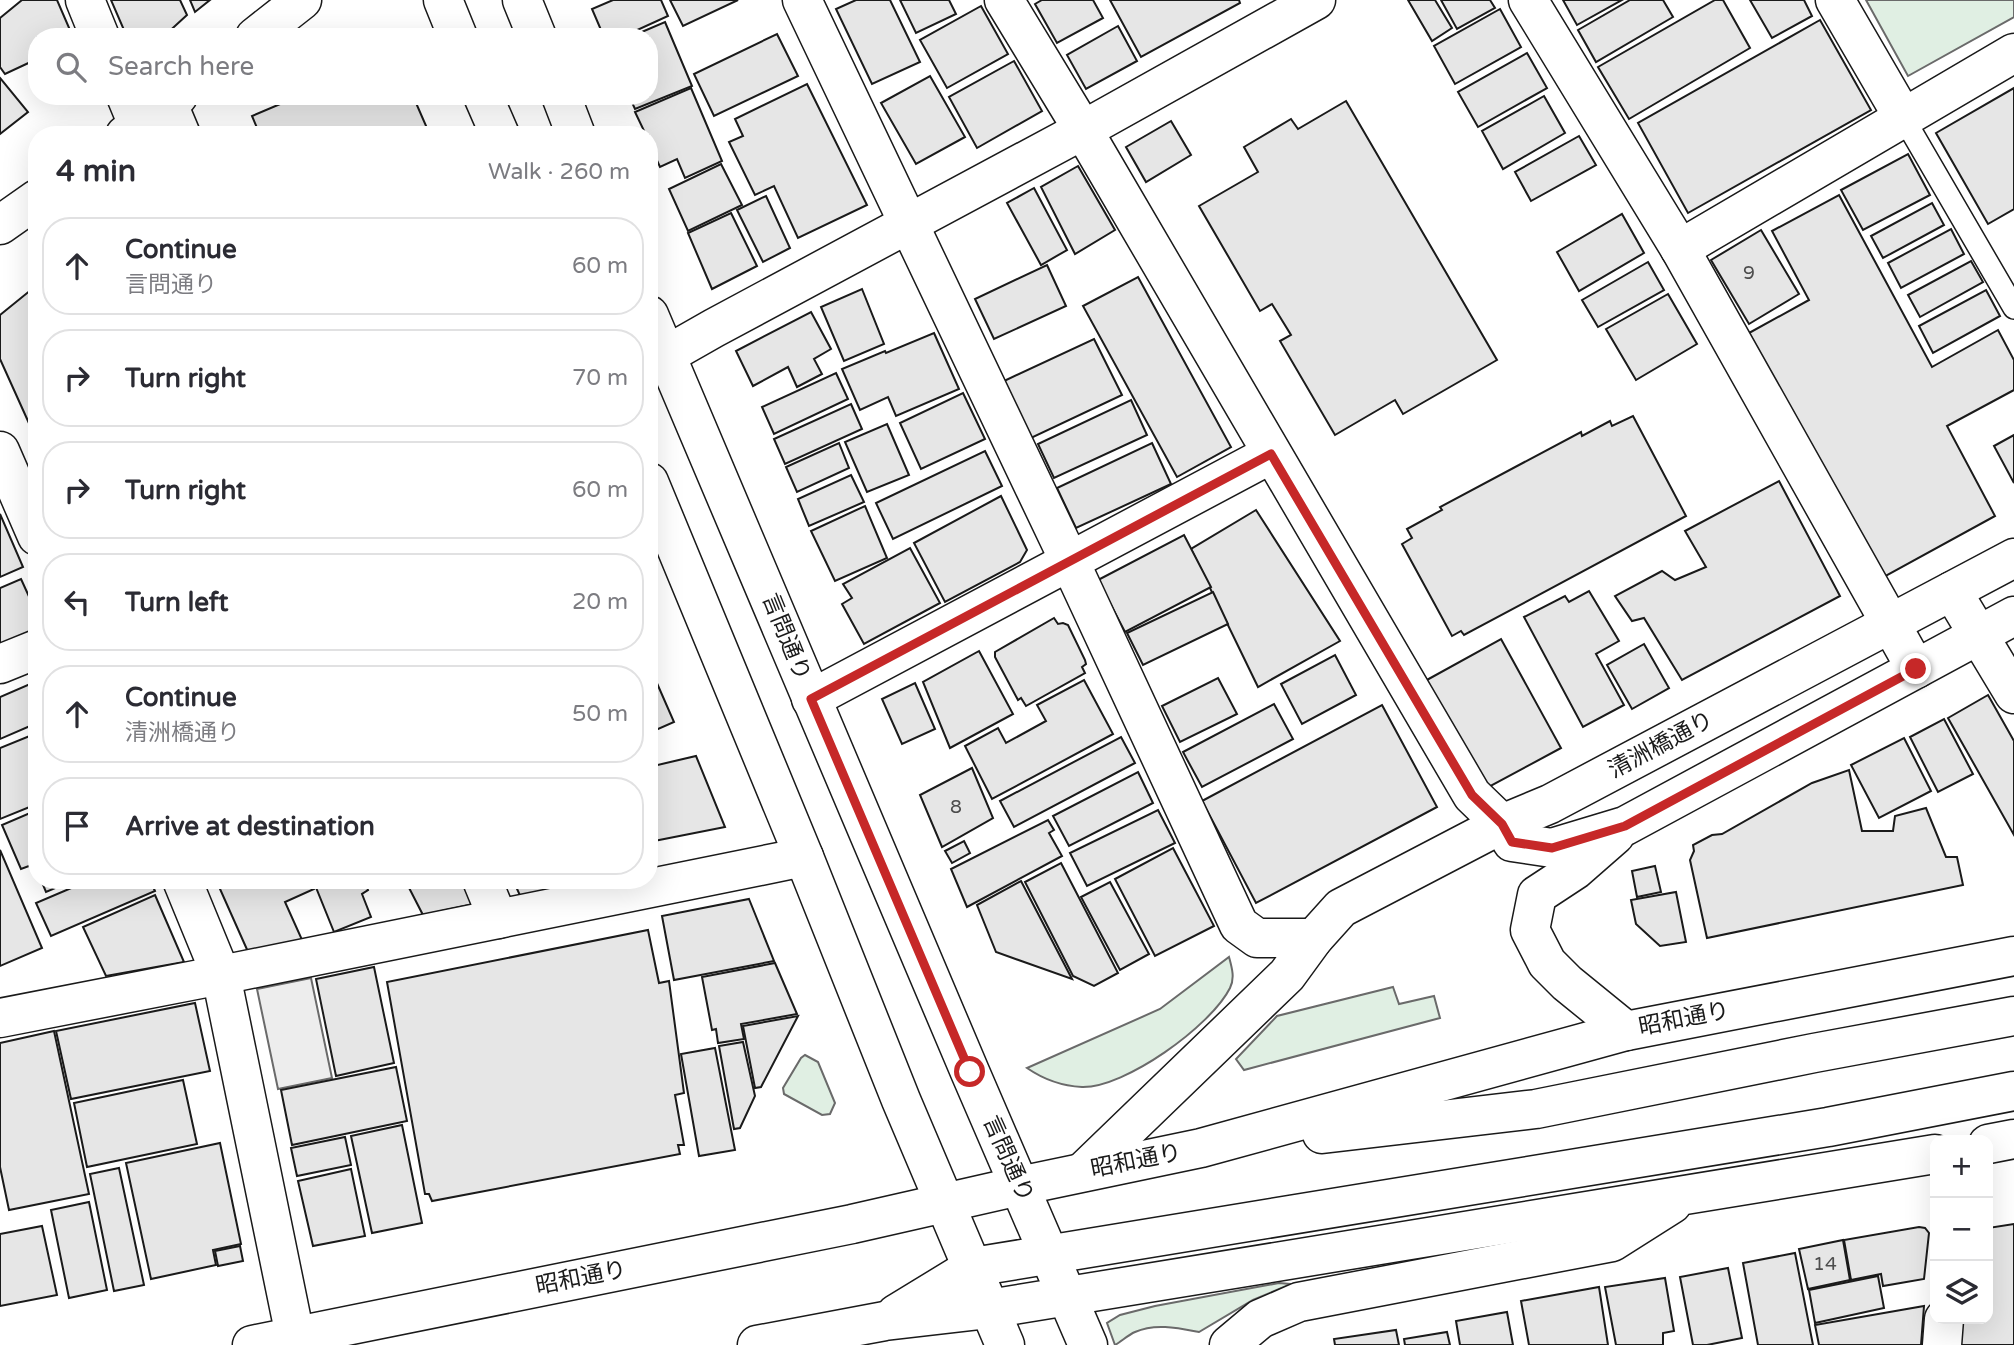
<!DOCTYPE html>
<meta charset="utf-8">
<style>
body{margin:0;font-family:"Varela Round","Noto Sans JP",sans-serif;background:#f7f7f7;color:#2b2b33}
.controls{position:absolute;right:21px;bottom:21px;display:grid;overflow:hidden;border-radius:14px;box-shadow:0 7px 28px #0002}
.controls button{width:63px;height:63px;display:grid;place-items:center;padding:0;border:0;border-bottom:2px solid #e1e1e2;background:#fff;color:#2b2b33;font:35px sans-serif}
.stop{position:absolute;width:21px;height:21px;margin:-16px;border:5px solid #c62828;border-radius:50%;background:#fff}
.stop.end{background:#c62828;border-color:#fff;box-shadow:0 2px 7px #0008}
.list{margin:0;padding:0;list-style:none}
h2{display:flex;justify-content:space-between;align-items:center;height:91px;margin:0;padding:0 28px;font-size:30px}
h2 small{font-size:23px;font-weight:400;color:#7c7c81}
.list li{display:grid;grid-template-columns:46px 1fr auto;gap:21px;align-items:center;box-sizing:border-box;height:98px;margin:0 14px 14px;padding:0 14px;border:2px solid #e1e1e2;border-radius:28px}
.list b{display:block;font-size:26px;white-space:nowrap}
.list p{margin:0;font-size:23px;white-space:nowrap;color:#7c7c81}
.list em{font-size:23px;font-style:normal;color:#7c7c81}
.icon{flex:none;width:38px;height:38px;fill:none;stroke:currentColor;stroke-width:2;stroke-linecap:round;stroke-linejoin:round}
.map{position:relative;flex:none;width:2014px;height:1345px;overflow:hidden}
.search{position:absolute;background:#fff;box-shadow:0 7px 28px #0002;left:28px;top:28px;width:630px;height:77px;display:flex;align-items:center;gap:18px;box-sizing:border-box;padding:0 24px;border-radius:28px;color:#7c7c81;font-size:26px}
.panel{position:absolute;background:#fff;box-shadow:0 7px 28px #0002;left:28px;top:126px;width:630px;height:763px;border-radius:28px}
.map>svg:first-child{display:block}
</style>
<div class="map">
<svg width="2014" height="1345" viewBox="0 0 2014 1345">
<rect width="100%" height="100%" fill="#fff"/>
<!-- green -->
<g fill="#e0efe3" stroke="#6a6a6a" stroke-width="2">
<polygon points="1866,0 2014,0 2014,17 1908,76"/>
<path d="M1229 957C1232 968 1235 978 1230 988 1211 1026 1125 1088 1082 1087 1062 1086 1043 1079 1027 1068L1160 1009Z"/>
<polygon points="1393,987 1399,1004 1434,996 1440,1018 1244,1070 1236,1059 1277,1016"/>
<polygon points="805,1055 818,1062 835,1103 830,1114 822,1115 784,1094 783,1088 801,1058"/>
<path d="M1279 1283 1291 1284 1253 1300 1199 1332C1178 1328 1155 1323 1135 1332 1128 1335 1122 1341 1115 1345L1107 1323 1120 1315 1155 1306Z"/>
</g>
<!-- parking -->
<polygon fill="#ededed" stroke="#6a6a6a" stroke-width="2" points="311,978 332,1078 278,1089 257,989"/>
<!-- building -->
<g fill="#e6e6e6" stroke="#1a1a1a" stroke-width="2">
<polygon points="22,0 57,0 73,37 37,37 37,59 5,74 0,67 0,18"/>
<polygon points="111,0 180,0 187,15 163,37 127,37"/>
<polygon points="190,0 210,0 195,12"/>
<polygon points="613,0 661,0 668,16 622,37 604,37 592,9"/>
<polygon points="670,0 738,0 683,26"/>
<polygon points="856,0 890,0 920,62 872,84 836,9"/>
<polygon points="900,0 949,0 956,14 916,33"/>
<polygon points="1042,0 1093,0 1103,18 1057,43 1035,4"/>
<polygon points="1110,0 1239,0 1240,3 1141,57"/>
<polygon points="1408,0 1435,0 1452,28 1432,41"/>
<polygon points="1441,0 1490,0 1495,8 1457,29"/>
<polygon points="1563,0 1622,0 1577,25"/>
<polygon points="1630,0 1663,0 1673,17 1596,62 1578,30"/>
<polygon points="1715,0 1723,0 1750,48 1629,119 1598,67"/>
<polygon points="1750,0 1804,0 1812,16 1772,38"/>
<polygon points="981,6 1008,54 947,88 920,40"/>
<polygon points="1500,9 1521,47 1455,84 1434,46"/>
<polygon points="1820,20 1871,110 1688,213 1638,123"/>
<polygon points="665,22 692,86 635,109 629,96 649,96 649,37 630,37"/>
<polygon points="1118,26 1137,61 1086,89 1067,55"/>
<polygon points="777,34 798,76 714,116 694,74"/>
<polygon points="1527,53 1547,88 1478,127 1458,92"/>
<polygon points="1014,61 1042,111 977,148 949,97"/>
<polygon points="930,76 965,137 916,164 881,103"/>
<polygon points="0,78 28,112 0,134"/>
<polygon points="807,84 867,205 798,238 774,186 755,195 729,142 743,136 735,119"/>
<polygon points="691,88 722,161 685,178 677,159 660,167 649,143 649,135 646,135 635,112"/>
<polygon points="2014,88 2014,209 1988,224 1936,133"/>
<polygon points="299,96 413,96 430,135 260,135 252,116"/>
<polygon points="1544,96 1565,133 1503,169 1482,131"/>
<polygon points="1346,101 1497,360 1403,414 1395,400 1335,435 1280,341 1291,335 1272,304 1260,311 1199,206 1258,172 1244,147 1291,119 1298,129"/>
<polygon points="1171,121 1191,155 1146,182 1126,147"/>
<polygon points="1579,136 1596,165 1531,201 1515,172"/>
<polygon points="1908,154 1930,195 1863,230 1841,190"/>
<polygon points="721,164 742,205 688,231 669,189"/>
<polygon points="1078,166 1115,230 1075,254 1041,187"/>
<polygon points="1034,188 1067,250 1041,265 1007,203"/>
<polygon points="1839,195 1932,367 1998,330 2014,360 2014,390 1947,426 1995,516 1882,578 1749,333 1809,300 1772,231"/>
<polygon points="766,196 790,248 763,262 737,210"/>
<polygon points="1932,203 1944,225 1883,258 1871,236"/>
<polygon points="731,213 757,266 712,289 688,233"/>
<polygon points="1622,214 1644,253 1579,291 1557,252"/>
<polygon points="1951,229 1964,254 1901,288 1888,263"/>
<polygon points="1761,230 1799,294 1749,324 1711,260"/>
<polygon points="1971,261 1983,282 1920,317 1908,295"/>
<polygon points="1648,262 1664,290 1598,327 1582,300"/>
<polygon points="1047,265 1066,306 994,339 975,299"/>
<polygon points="1138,277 1231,447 1177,477 1083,306"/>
<polygon points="37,285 37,441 0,359 0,315"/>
<polygon points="862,289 884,344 844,361 821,307"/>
<polygon points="1986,290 2000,316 1933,353 1919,326"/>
<polygon points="1668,294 1697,344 1636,380 1606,329"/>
<polygon points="811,312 831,349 814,359 822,374 797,387 788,367 753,386 736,351"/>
<polygon points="934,333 959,389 896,416 888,397 860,410 842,369 885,351 886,353"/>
<polygon points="1094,339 1122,395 1031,438 1004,381"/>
<polygon points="836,373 848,399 774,434 762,407"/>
<polygon points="963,393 985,439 921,469 900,423"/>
<polygon points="1131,400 1147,435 1054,478 1038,444"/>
<polygon points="851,404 862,429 785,464 774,439"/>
<polygon points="1633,416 1686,516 1464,635 1461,631 1452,636 1402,544 1412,538 1407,529 1442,510 1440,507 1581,432 1582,436 1610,421 1612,426"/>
<polygon points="887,424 909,475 867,492 845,442"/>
<polygon points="2014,435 2014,483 1994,446"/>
<polygon points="839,443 849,468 797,492 786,467"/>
<polygon points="1152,443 1171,484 1076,528 1057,488"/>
<polygon points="985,451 1002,486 893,539 876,503"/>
<polygon points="851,475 864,502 809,526 798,499"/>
<polygon points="1779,481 1840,596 1682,680 1644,618 1632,621 1615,596 1662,571 1675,580 1706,567 1685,531"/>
<polygon points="1001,496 1027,550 1020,562 945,602 914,543"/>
<polygon points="865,506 887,558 835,581 811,531"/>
<polygon points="1256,510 1340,641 1258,687 1191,549"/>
<polygon points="0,514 23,567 0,577"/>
<polygon points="1184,535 1211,587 1125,632 1098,580"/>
<polygon points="910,548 940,603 864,644 842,604 852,598 843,584"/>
<polygon points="21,579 37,614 37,637 0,654 0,588"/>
<polygon points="1589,591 1619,641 1596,654 1624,705 1583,727 1524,617 1565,596 1569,602"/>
<polygon points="1213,592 1228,624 1143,665 1127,633"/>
<polygon points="1054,618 1058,624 1063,623 1068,625 1085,660 1086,664 1082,667 1085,673 1026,706 1021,698 1018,700 995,657 995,652"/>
<polygon points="1501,639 1561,748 1485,789 1425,681"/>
<polygon points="1644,644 1669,688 1632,709 1607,665"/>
<polygon points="979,651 1013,714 950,748 923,682"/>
<polygon points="1335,655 1356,695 1302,724 1281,684"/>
<polygon points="649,665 674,722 649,733"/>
<polygon points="1218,678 1237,714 1180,742 1162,706"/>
<polygon points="1084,680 1113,734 992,799 965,746 998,728 1006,743 1046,721 1037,705"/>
<polygon points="37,681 37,723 0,739 0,697"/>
<polygon points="915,683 935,729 902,744 882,699"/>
<polygon points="1988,695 2014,741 2014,835 1948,718"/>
<polygon points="1274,704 1293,739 1202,787 1183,752"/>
<polygon points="1382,705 1437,807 1256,903 1202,801"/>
<polygon points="1944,719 1973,774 1938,792 1910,737"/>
<polygon points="37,733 37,804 0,819 0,748"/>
<polygon points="1121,737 1135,763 1014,827 1000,801"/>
<polygon points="1904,738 1931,791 1879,818 1851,765"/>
<polygon points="696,756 725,827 649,842 649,767"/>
<polygon points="972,768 993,818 942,847 920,795"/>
<polygon points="1849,770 1862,831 1893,831 1895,816 1926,808 1946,857 1957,857 1963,885 1707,938 1690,860 1694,851 1693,845 1712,835 1722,834 1812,783"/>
<polygon points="1138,772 1153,803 1069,846 1053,816"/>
<polygon points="37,810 37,863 21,869 2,825"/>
<polygon points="1158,810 1175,843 1087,886 1070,853"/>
<polygon points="1048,820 1054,830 1049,833 1062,856 967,907 951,869"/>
<polygon points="964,841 970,853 952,863 945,851"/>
<polygon points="1173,848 1214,926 1155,956 1115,879"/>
<polygon points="0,850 42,948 0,966"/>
<polygon points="1061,863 1118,973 1094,986 1073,976 1025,882"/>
<polygon points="1655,866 1661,892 1637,897 1632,871"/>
<polygon points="41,880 74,880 46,892"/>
<polygon points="90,880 150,880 155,891 51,936 36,903"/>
<polygon points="216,880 310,880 314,889 285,902 303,942 249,954"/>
<polygon points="313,880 364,880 368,890 362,894 371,917 334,932"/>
<polygon points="405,880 464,880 474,904 423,915"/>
<polygon points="513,880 568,880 522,900"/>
<polygon points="1021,881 1072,979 996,952 977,905"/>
<polygon points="1110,882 1149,954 1120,970 1081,897"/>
<polygon points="1676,892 1686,942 1660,946 1636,924 1631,900"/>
<polygon points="155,895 184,962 106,976 83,927"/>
<polygon points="749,899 774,961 674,980 662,916"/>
<polygon points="648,930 659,983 669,981 684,1093 675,1095 684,1145 678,1145 680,1154 432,1201 429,1194 425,1194 387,982"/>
<polygon points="775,963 797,1014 741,1024 744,1039 718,1043 716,1029 712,1030 702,977"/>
<polygon points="374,967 394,1063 336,1076 316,979"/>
<polygon points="195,1003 210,1071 71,1099 56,1031"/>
<polygon points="798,1016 761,1087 755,1088 743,1026"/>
<polygon points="54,1031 89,1194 9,1210 0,1167 0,1043"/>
<polygon points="743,1042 755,1096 740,1128 734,1129 719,1046"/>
<polygon points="715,1048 735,1150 699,1156 681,1054"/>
<polygon points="396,1067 407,1121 292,1145 281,1090"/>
<polygon points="183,1080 197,1144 87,1167 74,1103"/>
<polygon points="402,1125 422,1223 372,1233 351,1136"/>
<polygon points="345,1137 351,1165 297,1176 291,1148"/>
<polygon points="220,1143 241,1244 213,1250 216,1265 151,1279 126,1163"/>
<polygon points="119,1168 144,1285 114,1291 90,1174"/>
<polygon points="351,1169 365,1236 313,1246 298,1181"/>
<polygon points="89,1202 107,1290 69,1298 51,1210"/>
<polygon points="2014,1224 2014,1345 1958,1345 1952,1319 1988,1319 1988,1228"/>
<polygon points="42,1226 57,1295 0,1306 0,1234"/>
<polygon points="1919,1227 1925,1228 1929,1233 1924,1279 1883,1286 1881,1274 1851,1280 1844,1240"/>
<polygon points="1843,1240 1850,1280 1808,1289 1799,1249"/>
<polygon points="240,1246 243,1261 218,1266 215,1251"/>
<polygon points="1795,1253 1813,1345 1758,1345 1743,1263"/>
<polygon points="1728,1268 1742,1338 1707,1345 1693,1345 1680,1277"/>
<polygon points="1878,1276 1884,1308 1815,1323 1809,1290"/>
<polygon points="1665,1278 1674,1331 1663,1333 1663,1345 1616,1345 1605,1287"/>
<polygon points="1599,1287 1608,1345 1529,1345 1521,1301"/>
<polygon points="1924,1306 1921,1345 1819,1345 1815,1325"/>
<polygon points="1507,1312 1513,1345 1460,1345 1456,1321"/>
<polygon points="1396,1330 1399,1345 1335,1345 1334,1339"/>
<polygon points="1447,1332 1450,1345 1405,1345 1404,1339"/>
</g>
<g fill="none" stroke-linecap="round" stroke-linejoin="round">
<defs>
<polyline id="lane" points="1903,117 2014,308"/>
<g id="street">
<polyline points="85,0 100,37"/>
<polyline points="802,0 1069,560 1239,925 1257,938 1314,938"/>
<polyline points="1004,0 1083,130 1472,795 1502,824"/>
<polyline points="1528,0 1680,249 1916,669"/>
<polyline points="1835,0 1903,117"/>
<polyline points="126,96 138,125"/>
<polyline points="168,104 181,135"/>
<polyline points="1680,249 2014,53"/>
<polyline points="649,365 714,328 1083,130 1316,0"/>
<polyline points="0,451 37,536"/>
<polyline points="1952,591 2014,694"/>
<polyline points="0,664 37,649"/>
<polyline points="811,699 1271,454"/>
<polyline points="182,880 221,975 295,1336"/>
<polyline points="482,880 498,919"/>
<polyline points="0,1018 221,975 804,857"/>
<polyline points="1942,1345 1944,1319"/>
</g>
<g id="secondary">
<polyline points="255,37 302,0"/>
<polyline points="125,135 178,96"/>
<polyline points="0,225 37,199"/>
<polyline points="1502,824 1512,842 1552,848 1625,826 2014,616"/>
<polyline points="1615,835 1575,870 1537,895 1530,930 1547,963 1567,983 1626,1031"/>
<polyline points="1083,1172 1287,975 1314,938 1341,908 1502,824 1550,804 2014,558"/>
</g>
<g id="primary">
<polyline points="443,0 458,37"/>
<polyline points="522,0 537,37"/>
<polyline points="483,96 500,135"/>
<polyline points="561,96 576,135"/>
<polyline points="649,315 970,1072 1088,1345"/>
<polyline points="649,482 804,857 901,1100 1005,1345"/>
</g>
<g id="highway">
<polyline points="1322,1134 1536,1109 1814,1053 2014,1016"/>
<polyline points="1988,1144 2014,1139"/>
<polyline points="896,1314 973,1267 1828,1127 2014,1091"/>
<polyline points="252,1345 852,1224 1019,1186 1201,1148 1626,1031 2014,956"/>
<polyline points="757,1345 885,1321 989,1309 1935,1154"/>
<polyline points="1229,1345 1260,1319 1299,1302 1612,1242 1672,1204"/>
</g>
</defs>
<!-- lane casing -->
<use href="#lane" stroke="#1a1a1a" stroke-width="24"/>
<!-- street casing -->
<use href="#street" stroke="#1a1a1a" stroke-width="41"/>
<!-- secondary casing -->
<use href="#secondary" stroke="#1a1a1a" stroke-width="41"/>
<!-- primary casing -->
<use href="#primary" stroke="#1a1a1a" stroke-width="41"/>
<!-- highway casing -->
<use href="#highway" stroke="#1a1a1a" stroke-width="41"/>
<!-- lane -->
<use href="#lane" stroke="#fff" stroke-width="21"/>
<!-- street -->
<use href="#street" stroke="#fff" stroke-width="38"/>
<!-- secondary -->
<use href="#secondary" stroke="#fff" stroke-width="38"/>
<!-- primary -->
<use href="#primary" stroke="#fff" stroke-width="38"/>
<!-- highway -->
<use href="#highway" stroke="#fff" stroke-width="38"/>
</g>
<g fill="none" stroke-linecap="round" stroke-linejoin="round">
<!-- route -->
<polyline stroke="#c62828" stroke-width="9" points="970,1072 811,699 1271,454 1472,795 1502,824 1512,842 1552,848 1625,826 1916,669"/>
</g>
<g text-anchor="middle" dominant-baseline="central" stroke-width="5" stroke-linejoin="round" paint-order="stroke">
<!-- number labels -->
<g font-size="19" fill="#4d4d4d">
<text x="1749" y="273">9</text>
<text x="956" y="807">8</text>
<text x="1825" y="1264">14</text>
</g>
<!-- street labels -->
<g font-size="23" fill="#1a1a1a" stroke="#fff">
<text transform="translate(786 637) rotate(68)">言問通り</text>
<text transform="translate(1661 745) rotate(-28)">清洲橋通り</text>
<text transform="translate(1684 1019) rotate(-11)">昭和通り</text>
<text transform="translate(1008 1159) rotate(66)">言問通り</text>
<text transform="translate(1136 1161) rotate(-11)">昭和通り</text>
<text transform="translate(581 1278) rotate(-11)">昭和通り</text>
</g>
</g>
</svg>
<div class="controls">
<button>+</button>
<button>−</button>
<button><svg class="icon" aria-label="layers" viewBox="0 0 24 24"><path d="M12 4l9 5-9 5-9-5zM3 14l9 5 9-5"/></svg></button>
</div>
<div class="stop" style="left:970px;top:1072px"></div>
<div class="stop end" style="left:1916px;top:669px"></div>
<div class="search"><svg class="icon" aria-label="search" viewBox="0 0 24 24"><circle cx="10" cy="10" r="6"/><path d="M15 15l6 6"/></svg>Search here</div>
<section class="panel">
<h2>4 min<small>Walk · 260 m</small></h2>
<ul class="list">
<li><svg class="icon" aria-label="ahead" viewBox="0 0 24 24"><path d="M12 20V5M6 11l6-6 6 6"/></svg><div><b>Continue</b><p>言問通り</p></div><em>60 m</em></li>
<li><svg class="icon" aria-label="right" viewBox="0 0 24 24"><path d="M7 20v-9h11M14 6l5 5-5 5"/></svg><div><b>Turn right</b></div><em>70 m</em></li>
<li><svg class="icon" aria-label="right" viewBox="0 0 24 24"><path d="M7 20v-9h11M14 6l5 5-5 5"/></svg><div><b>Turn right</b></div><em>60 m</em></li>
<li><svg class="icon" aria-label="left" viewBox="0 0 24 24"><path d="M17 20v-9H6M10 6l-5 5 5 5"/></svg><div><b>Turn left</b></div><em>20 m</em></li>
<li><svg class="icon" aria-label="ahead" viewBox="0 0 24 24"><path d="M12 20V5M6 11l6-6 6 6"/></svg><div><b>Continue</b><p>清洲橋通り</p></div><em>50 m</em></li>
<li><svg class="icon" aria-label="arrive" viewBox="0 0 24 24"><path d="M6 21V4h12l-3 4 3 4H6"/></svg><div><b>Arrive at destination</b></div></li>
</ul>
</section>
</div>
